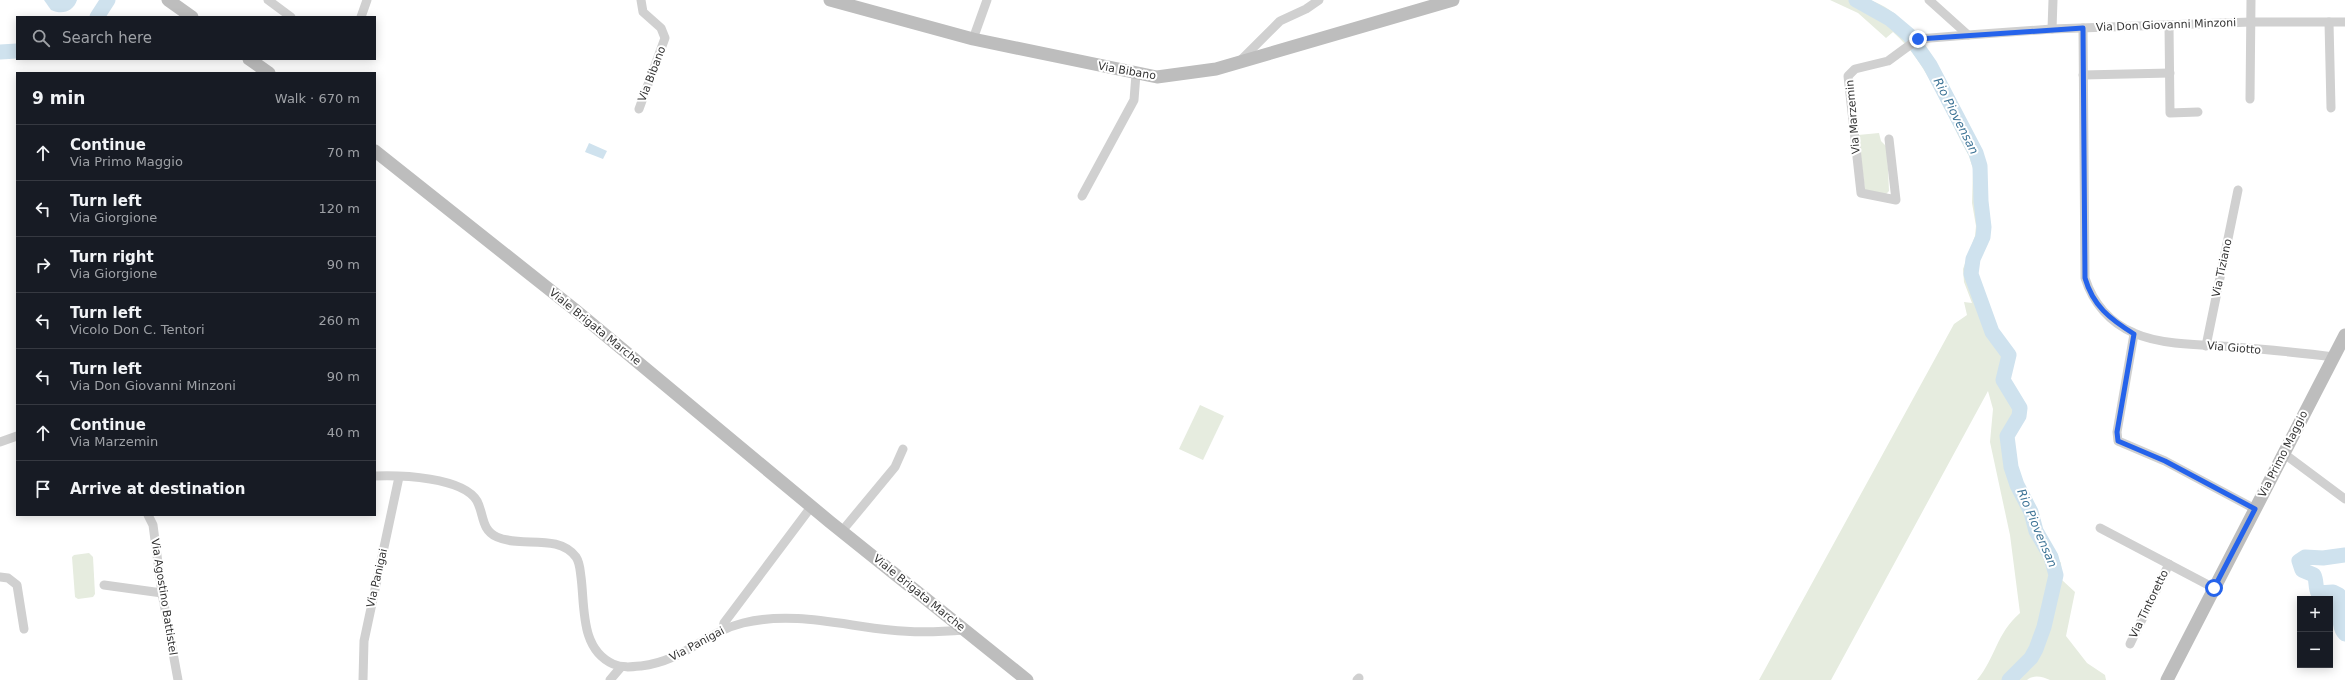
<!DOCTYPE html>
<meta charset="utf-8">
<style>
body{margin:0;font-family:"DejaVu Sans",sans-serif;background:#20242c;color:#f1f3f6}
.controls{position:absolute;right:12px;bottom:12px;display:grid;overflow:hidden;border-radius:0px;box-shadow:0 2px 10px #0003}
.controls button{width:36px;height:36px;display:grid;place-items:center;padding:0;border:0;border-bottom:1px solid #363941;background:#171b24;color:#f1f3f6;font:20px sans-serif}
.stop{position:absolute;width:12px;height:12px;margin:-9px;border:3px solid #2563eb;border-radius:50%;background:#fff}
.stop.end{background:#2563eb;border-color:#fff;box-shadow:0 1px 4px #0008}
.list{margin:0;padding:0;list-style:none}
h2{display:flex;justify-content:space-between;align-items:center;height:52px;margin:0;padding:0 16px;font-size:17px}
h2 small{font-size:13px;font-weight:400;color:#9ea1a6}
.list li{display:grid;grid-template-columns:26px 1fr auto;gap:12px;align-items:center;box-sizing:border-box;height:56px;padding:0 16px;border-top:1px solid #363941}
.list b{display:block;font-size:15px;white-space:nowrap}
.list p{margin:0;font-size:13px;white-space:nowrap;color:#9ea1a6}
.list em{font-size:13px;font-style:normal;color:#9ea1a6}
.icon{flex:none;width:22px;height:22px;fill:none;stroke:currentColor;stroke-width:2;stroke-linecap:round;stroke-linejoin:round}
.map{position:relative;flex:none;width:2345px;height:680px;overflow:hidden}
.search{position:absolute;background:#171b24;box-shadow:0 2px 10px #0003;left:16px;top:16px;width:360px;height:44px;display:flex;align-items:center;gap:10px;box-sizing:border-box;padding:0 14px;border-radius:0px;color:#9ea1a6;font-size:15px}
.panel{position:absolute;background:#171b24;box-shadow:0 2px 10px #0003;left:16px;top:72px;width:360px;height:444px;border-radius:0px}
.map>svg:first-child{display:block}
</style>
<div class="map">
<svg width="2345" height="680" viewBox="0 0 2345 680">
<rect width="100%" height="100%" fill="#fff"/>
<!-- green -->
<g fill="#e6ecdf">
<path d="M1830 0C1842 0 1859 0 1870 0 1924 18 1956 105 1982 151L1986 166V201L1990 226 1989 239 1979 261 1977 274 1996 328 2016 354 2009 378C2018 409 2041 397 2013 438L2017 466 2021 481 2032 499 2045 538 2061 563 2062 580 2075 592 2066 636 2087 663 2105 675 2106 680H2050C2043 677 2034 674 2027 680H1977C1996 657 1996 634 2020 613L2010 535 1990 442 1993 409 1988 391 1831 680H1759L1954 324 1967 315 1964 302 1972 303 1964 282 1963 269 1975 236 1976 226 1972 203 1973 169 1969 156C1946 115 1929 64 1893 32L1886 38 1858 13Z"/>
<polygon points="1879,133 1881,141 1887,147 1889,191 1886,194 1865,190 1858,135"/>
<polygon points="1200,405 1224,416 1203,460 1179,449"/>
<polygon points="89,553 93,557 95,594 93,597 78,599 75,597 72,557 74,555"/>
</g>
<!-- water -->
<g fill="#cfe2ee">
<path d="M44 0H77C73 12 62 15 51 10Z"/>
<polygon points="589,143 607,151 603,159 585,152"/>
</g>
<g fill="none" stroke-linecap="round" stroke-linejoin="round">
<!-- river -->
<g stroke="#cfe2ee" stroke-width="15">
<polyline points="1856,0 1890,19 1909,35 1930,65 1976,153 1980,166 1981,201 1984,227 1983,237 1973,259 1971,274 1992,332 2009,355 2003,380 2020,408 2019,416 2007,436 2011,467 2017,485 2031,512 2036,531 2051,557 2056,575 2044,627 2036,649 2031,658 2009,680"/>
<polyline points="97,17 108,0"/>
<polyline points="0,52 17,51"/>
<path d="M2345 555 2323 558 2305 557 2299 561 2302 570 2314 575C2317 581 2315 587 2318 593L2333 592 2339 595C2343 608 2336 624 2345 634"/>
</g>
<!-- street -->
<g stroke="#d0d0d0" stroke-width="9">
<polyline points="268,0 291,17"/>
<polyline points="1929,0 1968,35 2052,29 2251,22 2345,22"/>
<polyline points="361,17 367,0"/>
<polyline points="2329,22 2331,108"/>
<polyline points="2169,25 2170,113 2198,112"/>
<path d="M2083 28 2085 278C2093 303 2110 323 2134 333 2158 344 2196 345 2222 346 2259 349 2297 352 2334 357"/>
<polyline points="2052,29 2053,0"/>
<polyline points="973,39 987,0"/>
<polyline points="1239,62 1280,21 1306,9 1319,0"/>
<polyline points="2083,75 2170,73"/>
<polyline points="2250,99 2251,0"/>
<polyline points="639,109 665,38 661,28 643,12 641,0"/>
<polyline points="1889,139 1896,200 1861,193 1848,76 1855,69 1888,61 1918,39 1968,35"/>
<polyline points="1082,196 1134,100 1136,74"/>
<polyline points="2134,334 2117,432 2118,441 2165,461 2255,509"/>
<polyline points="2206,346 2238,190"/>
<polyline points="0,442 17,436"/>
<polyline points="2283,453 2345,499"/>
<path d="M375 476C400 475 463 477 477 501 484 514 481 530 497 537 521 548 558 533 576 557 580 563 580 570 581 577 585 607 580 649 613 664 622 668 631 667 641 666 684 661 706 632 743 623 792 611 841 625 890 630 915 633 940 632 965 630"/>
<polyline points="148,515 153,525 162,593 178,680"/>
<polyline points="2100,528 2214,588"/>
<polyline points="842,531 895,467 903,449"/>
<polyline points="0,577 8,578 17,585 24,629"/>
<polyline points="104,585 162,593"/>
<polyline points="723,627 724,623 811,507"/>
<polyline points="2130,644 2169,564"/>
<polyline points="363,680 364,641 399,477"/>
<polyline points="610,680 621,667"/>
<polyline points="1357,680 1359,678"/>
</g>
<!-- secondary -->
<g stroke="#bdbdbd" stroke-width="13">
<polyline points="168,0 192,17"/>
<polyline points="830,0 973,39 1157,77 1216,69 1453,0"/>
<polyline points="249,59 269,73"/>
<polyline points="375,151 574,309 830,522 1027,680"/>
<polyline points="2167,680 2345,335"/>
</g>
</g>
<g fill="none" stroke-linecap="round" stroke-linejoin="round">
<!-- route -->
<path stroke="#2563eb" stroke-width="5" d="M1918 39 2083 28 2085 278C2093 306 2110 319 2134 334L2117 432 2118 441 2165 461 2255 509 2214 588"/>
</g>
<g text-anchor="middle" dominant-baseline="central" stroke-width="4" stroke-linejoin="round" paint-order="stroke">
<!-- street labels -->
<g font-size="11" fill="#333" stroke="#fff">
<text transform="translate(2166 25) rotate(-2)">Via Don Giovanni Minzoni</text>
<text transform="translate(1127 71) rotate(10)">Via Bibano</text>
<text transform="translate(652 74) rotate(-69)">Via Bibano</text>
<text transform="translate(1853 117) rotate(-95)">Via Marzemin</text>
<text transform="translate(2222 268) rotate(-78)">Via Tiziano</text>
<text transform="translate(595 327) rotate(39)">Viale Brigata Marche</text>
<text transform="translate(2234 348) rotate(5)">Via Giotto</text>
<text transform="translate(2283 454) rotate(-63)">Via Primo Maggio</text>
<text transform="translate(377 578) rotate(-77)">Via Panigai</text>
<text transform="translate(919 593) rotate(39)">Viale Brigata Marche</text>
<text transform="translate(164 597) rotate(81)">Via Agostino Battistel</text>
<text transform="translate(2149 604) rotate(-64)">Via Tintoretto</text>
<text transform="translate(697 644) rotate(-28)">Via Panigai</text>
</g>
<!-- water labels -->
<g font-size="12" font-style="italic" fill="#3f7597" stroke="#fff">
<text transform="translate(1956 116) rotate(63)">Rio Piovensan</text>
<text transform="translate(2037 528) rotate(67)">Rio Piovensan</text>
</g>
</g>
</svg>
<div class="controls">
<button>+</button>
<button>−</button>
</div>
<div class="stop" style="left:2214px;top:588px"></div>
<div class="stop end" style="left:1918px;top:39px"></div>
<div class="search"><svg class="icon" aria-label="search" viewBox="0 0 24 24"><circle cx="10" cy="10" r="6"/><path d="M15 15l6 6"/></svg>Search here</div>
<section class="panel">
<h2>9 min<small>Walk · 670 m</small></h2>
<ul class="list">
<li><svg class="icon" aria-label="ahead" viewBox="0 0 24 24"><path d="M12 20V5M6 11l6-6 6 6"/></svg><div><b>Continue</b><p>Via Primo Maggio</p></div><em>70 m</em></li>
<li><svg class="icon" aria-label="left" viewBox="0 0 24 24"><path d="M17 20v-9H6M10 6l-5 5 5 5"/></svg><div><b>Turn left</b><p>Via Giorgione</p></div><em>120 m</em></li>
<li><svg class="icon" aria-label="right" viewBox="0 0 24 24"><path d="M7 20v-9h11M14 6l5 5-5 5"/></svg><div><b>Turn right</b><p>Via Giorgione</p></div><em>90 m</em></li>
<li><svg class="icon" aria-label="left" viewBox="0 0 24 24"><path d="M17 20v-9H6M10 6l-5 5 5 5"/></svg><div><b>Turn left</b><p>Vicolo Don C. Tentori</p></div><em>260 m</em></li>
<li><svg class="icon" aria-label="left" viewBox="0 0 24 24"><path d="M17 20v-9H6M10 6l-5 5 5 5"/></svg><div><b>Turn left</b><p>Via Don Giovanni Minzoni</p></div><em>90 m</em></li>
<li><svg class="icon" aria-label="ahead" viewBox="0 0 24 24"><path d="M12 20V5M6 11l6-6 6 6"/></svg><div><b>Continue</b><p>Via Marzemin</p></div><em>40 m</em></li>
<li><svg class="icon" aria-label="arrive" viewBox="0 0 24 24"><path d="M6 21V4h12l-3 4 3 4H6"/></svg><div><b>Arrive at destination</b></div></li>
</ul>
</section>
</div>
